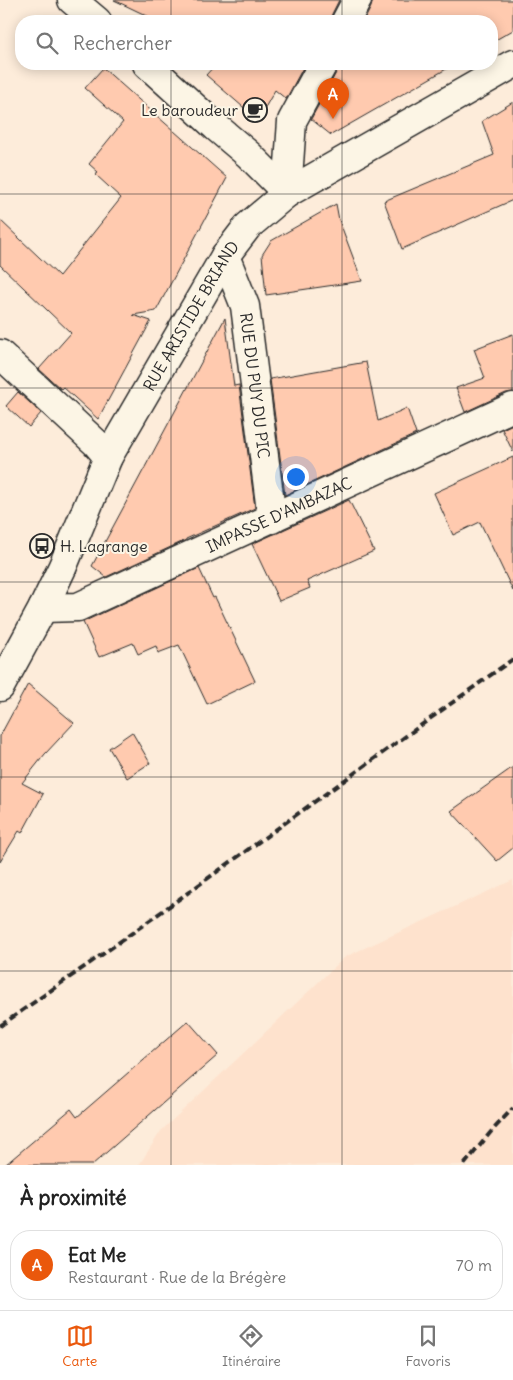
<!DOCTYPE html>
<html lang="fr">
<meta charset="utf-8">
<style>
body{margin:0;font-family:Delius,sans-serif;background:#f2f2f2;color:#222}
.you{position:absolute;left:295px;top:476px;width:18px;height:18px;margin:-12px;border:4px solid #fff;border-radius:50%;background:#1a73e8;box-shadow:0 0 0 8px #1a73e833}
.badge{display:grid;place-items:center;width:32px;height:32px;border-radius:50%;background:#ea580c;color:#fff;font-size:16px;font-weight:700}
.pin{position:absolute;translate:-50% -41px;filter:drop-shadow(0 1px 2px #0008)}
.pin::after{content:'';position:absolute;top:26px;width:18px;height:15px;background:inherit;clip-path:polygon(0 0,100% 0,50% 100%)}
.list{margin:0;padding:0;list-style:none}
h2{display:flex;justify-content:space-between;align-items:center;height:65px;margin:0;padding:0 20px;font-size:21px}
h2 small{font-size:16px;font-weight:400;color:#767676}
.list li{display:grid;grid-template-columns:32px 1fr auto;gap:15px;align-items:center;box-sizing:border-box;height:70px;margin:0 10px 10px;padding:0 10px;border:1px solid #e0e0e0;border-radius:20px}
.list b{display:block;font-size:19px;white-space:nowrap}
.list p{margin:0;font-size:16px;white-space:nowrap;color:#767676}
.list em{font-size:16px;font-style:normal;color:#767676}
.icon{flex:none;width:28px;height:28px;fill:none;stroke:currentColor;stroke-width:2;stroke-linecap:round;stroke-linejoin:round}
.map{position:relative;flex:none;width:513px;height:1165px;overflow:hidden}
.search{position:absolute;background:#fff;box-shadow:0 2px 12px #0003;left:15px;right:15px;top:15px;height:55px;display:flex;align-items:center;gap:12px;box-sizing:border-box;padding:0 18px;border-radius:20px;color:#767676;font-size:19px}
.sheet{height:145px;background:#fff}
nav{display:flex;justify-content:space-around;align-items:center;box-sizing:border-box;height:70px;border-top:1px solid #e0e0e0;background:#fff;font-size:14px;color:#767676}
nav a{display:grid;justify-items:center;gap:2px}
nav .on{color:#ea580c}
.map>svg:first-child{display:block}
</style>
<div class="map">
<svg width="513" height="1165" viewBox="0 0 513 1165">
<rect width="100%" height="100%" fill="#fdecda"/>
<filter id="ink" filterUnits="userSpaceOnUse"><feTurbulence type="fractalNoise" baseFrequency=".02" numOctaves="2"/><feDisplacementMap in="SourceGraphic" scale="10" xChannelSelector="R" yChannelSelector="G"/><feConvolveMatrix kernelMatrix="1 2 1 2 8 2 1 2 1" color-interpolation-filters="sRGB"/></filter>
<g filter="url(#ink)">
<!-- built -->
<polygon fill="#fee2cd" points="513,880 513,1165 139,1165 161,1131 345,957"/>
<!-- building -->
<g fill="#ffcaaf" stroke="#2b2b2b">
<polygon points="114,0 339,0 332,14 330,21 158,21"/>
<polygon points="373,0 513,0 513,30 492,42 492,21 364,21 371,7"/>
<polygon points="216,64 305,64 286,99 275,90 258,120 206,75"/>
<polygon points="339,64 455,64 331,135 311,119 337,71"/>
<polygon points="103,68 227,178 156,311 133,315 151,321 98,419 63,387 61,389 39,369 71,333 0,265 0,220 59,276 121,198 96,175 98,172 89,164 123,122 85,88"/>
<polygon points="513,102 513,200 402,249 384,201 494,155 482,121"/>
<polygon points="336,204 339,220 362,281 266,295 262,255 271,241"/>
<polygon points="225,318 234,386 239,385 255,508 186,539 186,540 106,577 92,566"/>
<polygon points="513,334 513,392 506,393 465,412 456,388 485,378 474,349"/>
<polygon points="366,362 378,421 407,408 416,434 285,495 270,379"/>
<polygon points="18,392 41,413 29,427 6,406"/>
<polygon points="513,424 513,452 502,429"/>
<polygon points="513,457 513,591 480,522 453,535 434,493"/>
<polygon points="349,500 374,551 307,581 310,588 279,601 252,544"/>
<polygon points="199,568 213,598 215,597 255,681 207,704 179,645 158,653 156,646 138,654 133,643 99,657 83,622"/>
<polygon points="28,684 74,723 45,754 22,783 43,794 22,833 19,831 0,862 0,736"/>
<polygon points="132,732 150,763 127,778 109,748"/>
<polygon points="513,767 513,848 497,861 451,811"/>
<polygon points="188,1021 218,1055 92,1165 5,1165 71,1109 77,1117"/>
</g>
<g fill="none" stroke-linecap="round" stroke-linejoin="round">
<defs>
<g id="street">
<polyline points="72,0 97,21"/>
<polyline points="346,21 357,0"/>
<polyline points="147,64 216,127 249,155 287,193"/>
<polyline points="287,193 292,121 323,64"/>
<path id="s1" d="M225 256 245 306 272 519"/>
<polyline points="0,354 96,443 108,457"/>
<path id="s2" d="M43 608 78 607 513 407"/>
</g>
<g id="secondary">
<path id="s3" d="M0 687 43 608 63 566 108 457 225 256 248 226 287 193 513 64"/>
</g>
</defs>
<!-- street casing -->
<use href="#street" stroke="#2b2b2b" stroke-width="31"/>
<!-- secondary casing -->
<use href="#secondary" stroke="#2b2b2b" stroke-width="31"/>
<!-- street -->
<use href="#street" stroke="#fcf5e5" stroke-width="28"/>
<!-- secondary -->
<use href="#secondary" stroke="#fcf5e5" stroke-width="28"/>
<!-- rail -->
<g stroke="#2b2b2b" stroke-width="4" stroke-dasharray="8 4" stroke-linecap="butt">
<polyline points="0,1026 100,956 513,659"/>
<polyline points="464,1165 490,1133 513,1108"/>
</g>
</g>
</g>
<!-- grid -->
<path fill="none" stroke="#2b2b2b" stroke-width="1" stroke-opacity="0.55" d="M171 0V21M342 0V21M171 64V1165M342 64V1165M0 194H513M0 388H513M0 582H513M0 777H513M0 971H513"/>
<!-- icons -->
<defs>
<symbol id="cafe-ring" viewBox="-11 -11 22 22"><circle r="9.5" fill="#fcf5e5" stroke="#2b2b2b" stroke-width="1.5"/><path d="M-5.5-4.5H6V0H3Q3 3.5 0 3.5H-2.5Q-5.5 3.5-5.5 0ZM3-3.2v2h1.7v-2ZM-6 4.5H4V6H-6Z" fill="#2b2b2b"/></symbol>
<symbol id="bus-ring" viewBox="-11 -11 22 22"><circle r="9.5" fill="#fcf5e5" stroke="#2b2b2b" stroke-width="1.5"/><path d="M-5-6H5V4H4V6H2V4H-2V6H-4V4H-5ZM-3.5-4V0h7V-4ZM-3.5 1.2v1.5H-2V1.2ZM2 1.2v1.5H3.5V1.2Z" fill="#2b2b2b"/></symbol>
</defs>
<g fill-rule="evenodd">
<use href="#cafe-ring" x="241" y="96" width="28" height="28"/>
<use href="#bus-ring" x="28" y="532" width="28" height="28"/>
</g>
<g text-anchor="middle" dominant-baseline="central" stroke-width="4" stroke-linejoin="round" paint-order="stroke">
<!-- poi labels -->
<g font-size="16" fill="#2b2b2b" stroke="#fcf5e5" text-anchor="end">
<text x="238" y="110">Le baroudeur</text>
<text x="60" y="546" text-anchor="start">H. Lagrange</text>
</g>
<!-- street labels -->
<g font-size="16" fill="#2b2b2b" stroke="#fcf5e5">
<text stroke="none"><textPath href="#s3" startOffset="418">RUE ARISTIDE BRIAND</textPath></text>
<text stroke="none"><textPath href="#s1" startOffset="134">RUE DU PUY DU PIC</textPath></text>
<text stroke="none"><textPath href="#s2" startOffset="256">IMPASSE D'AMBAZAC</textPath></text>
</g>
</g>
</svg>
<div class="you"></div>
<div class="pin badge" style="left:333px;top:119px">A</div>
<div class="search"><svg class="icon" aria-label="search" viewBox="0 0 24 24"><circle cx="10" cy="10" r="6"/><path d="M15 15l6 6"/></svg>Rechercher</div>
</div>
<section class="sheet">
<h2>À proximité<small></small></h2>
<ul class="list">
<li><span class="badge">A</span><div><b>Eat Me</b><p>Restaurant · Rue de la Brégère</p></div><em>70 m</em></li>
</ul>
</section>
<nav>
<a class="on"><svg class="icon" aria-label="map" viewBox="0 0 24 24"><path d="M3 6l6-2 6 2 6-2v14l-6 2-6-2-6 2zM9 4v14M15 6v14"/></svg>Carte</a>
<a><svg class="icon" aria-label="directions" viewBox="0 0 24 24"><path d="M12 3l9 9-9 9-9-9zM9 14v-3h6M13 9l2 2-2 2"/></svg>Itinéraire</a>
<a><svg class="icon" aria-label="saved" viewBox="0 0 24 24"><path d="M7 4h10v16l-5-4-5 4z"/></svg>Favoris</a>
</nav>
